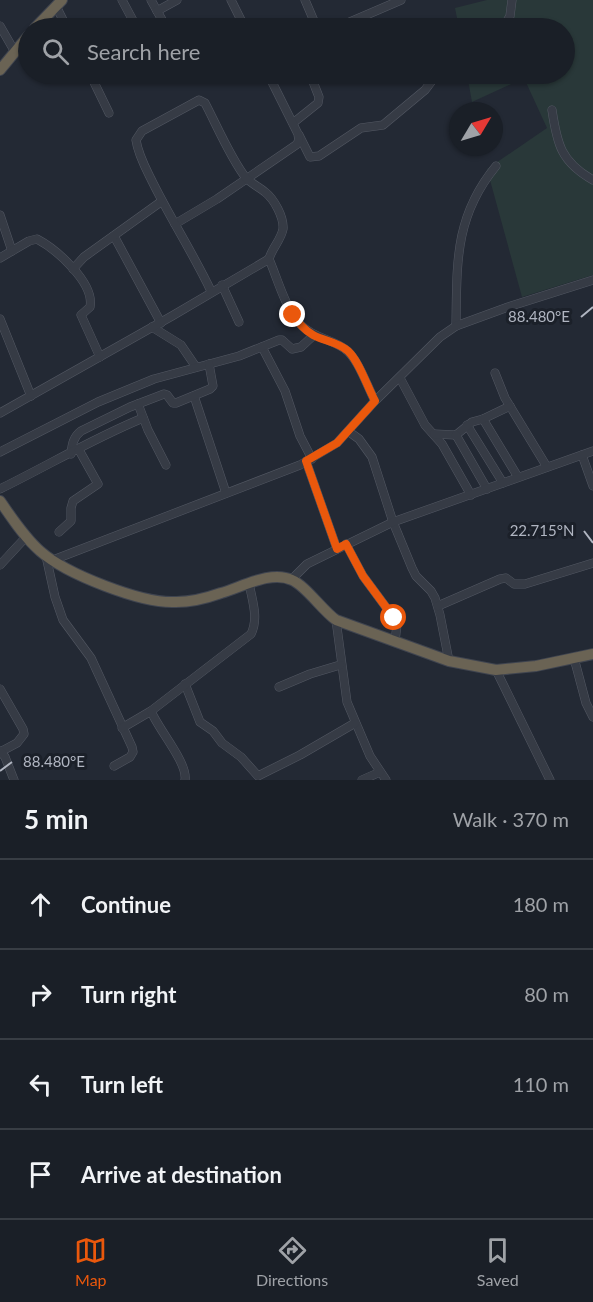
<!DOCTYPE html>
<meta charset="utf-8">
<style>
body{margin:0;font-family:Lato,sans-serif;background:#23272f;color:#f1f3f6}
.compass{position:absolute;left:449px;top:102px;width:54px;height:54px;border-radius:50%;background:#1a1f27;box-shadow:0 2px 4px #0004;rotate:52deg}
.stop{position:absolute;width:18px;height:18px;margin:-14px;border:4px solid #ea580c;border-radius:50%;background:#fff}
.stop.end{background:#ea580c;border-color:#fff;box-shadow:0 2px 6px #0008}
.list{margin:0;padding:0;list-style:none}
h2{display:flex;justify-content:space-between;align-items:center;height:78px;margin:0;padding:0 24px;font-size:26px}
h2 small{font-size:20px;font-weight:400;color:#9fa2a7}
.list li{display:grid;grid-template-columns:39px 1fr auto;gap:18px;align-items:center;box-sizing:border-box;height:90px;padding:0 24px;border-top:2px solid #383d44}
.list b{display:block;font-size:22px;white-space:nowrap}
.list em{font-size:20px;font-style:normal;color:#9fa2a7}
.icon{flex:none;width:33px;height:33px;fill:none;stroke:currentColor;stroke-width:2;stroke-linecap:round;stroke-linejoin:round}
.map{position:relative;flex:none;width:593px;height:780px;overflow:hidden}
.search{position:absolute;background:#1a1f27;box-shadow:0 2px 4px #0004;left:18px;right:18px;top:18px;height:66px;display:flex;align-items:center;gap:15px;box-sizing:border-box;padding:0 21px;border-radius:33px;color:#9fa2a7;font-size:22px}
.sheet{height:438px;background:#1a1f27}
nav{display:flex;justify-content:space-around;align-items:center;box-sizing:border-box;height:84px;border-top:2px solid #383d44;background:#1a1f27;font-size:16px;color:#9fa2a7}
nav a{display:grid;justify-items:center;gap:3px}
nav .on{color:#ea580c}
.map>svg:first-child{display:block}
</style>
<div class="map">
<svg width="593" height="780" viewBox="0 0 593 780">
<rect width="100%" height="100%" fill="#232934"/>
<!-- green -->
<polygon fill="#293839" points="487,0 593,0 593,275 522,297 487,169 547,128 524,78 472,102 467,74 564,74 564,28 459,28 455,8"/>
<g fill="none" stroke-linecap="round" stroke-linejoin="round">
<defs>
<g id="minor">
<polyline points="122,0 137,28"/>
<polyline points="151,0 166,27"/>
<polyline points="231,0 245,28"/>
<polyline points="305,0 317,28"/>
<polyline points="56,6 67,28"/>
<polyline points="157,11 177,0"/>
<polyline points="0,26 15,52"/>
<polyline points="336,28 401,0"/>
<polyline points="503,28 510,16 512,0"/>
<polyline points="90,74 109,113"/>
<path d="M552 110C557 144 561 162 593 180"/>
<polyline points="293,123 318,103 319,97 310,74"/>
<polyline points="299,135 310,157 319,156 361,128 383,125 425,90 437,74"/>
<polyline points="0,215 12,251"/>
<polyline points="175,224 217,199 296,145 299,141 298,134 268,74"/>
<polyline points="114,236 161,323"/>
<path d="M0 258 29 241 37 239C56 249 95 283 90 307L81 315 100 357"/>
<polyline points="73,269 84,257 162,201"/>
<polyline points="222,285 239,322"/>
<path d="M211 291C193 253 170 218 151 179 145 167 138 154 136 140L142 131 199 100 205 103C217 126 231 159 246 178 252 184 259 187 265 192 274 199 284 217 283 229 281 240 272 248 269 259 278 280 285 308 301 325 313 338 332 339 345 349 358 358 367 386 375 401"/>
<polyline points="0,319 31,396"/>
<path d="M456 326C457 264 454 217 496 166"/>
<polyline points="152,327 181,345 196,367"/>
<polyline points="262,347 285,391 300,436 312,459"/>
<polyline points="495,373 505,398 547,467"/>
<polyline points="400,378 425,425 442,444 471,495"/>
<polyline points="194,396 226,493"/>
<polyline points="138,404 148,430 166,465"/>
<polyline points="0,413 172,316 269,259"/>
<polyline points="483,419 518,477"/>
<polyline points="467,425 503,483"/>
<polyline points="348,431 359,439 372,457 393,522 412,568 416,576 431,591 435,598 440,615 449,661"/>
<polyline points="434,434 456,435 472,422 483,419 510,406"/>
<polyline points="456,435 487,489"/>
<polyline points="0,452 98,402 154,379 239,356 279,340 282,340 292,349 301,347 314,335"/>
<path d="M71 454C72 445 73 437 81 431L130 407 164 394 167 395 173 403H176L210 389 213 386 209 364"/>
<polyline points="582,455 593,486"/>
<polyline points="306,461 337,549"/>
<path d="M0 489C47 466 94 438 143 418"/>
<polyline points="59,532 71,521 71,508 73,501 98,484 79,450"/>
<polyline points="346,544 363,576 394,618 397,625 395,641"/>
<polyline points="46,556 55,597 63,620 91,658 132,747 133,752 130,757 114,766"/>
<polyline points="53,560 300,465 337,443 375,401 440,337 456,326 508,307 593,280"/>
<polyline points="0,565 26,537"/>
<polyline points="292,579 307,564 393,522 593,451"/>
<polyline points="438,606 500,579 506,578 514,584 525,584 593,563"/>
<polyline points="336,620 347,702 370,756 386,780"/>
<polyline points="574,658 586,703 593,717"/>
<polyline points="496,670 550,780"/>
<polyline points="185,684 200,722 213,731 222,743 241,757 258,776 300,755 355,723"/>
<polyline points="279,687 310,674 340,665"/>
<polyline points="0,689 23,729 24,734 17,743 0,752"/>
<polyline points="122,728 151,711"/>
<polyline points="0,751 5,757 14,780"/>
<path d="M185 780C188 763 158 729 151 711L251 634C259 618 252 600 249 583"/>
<polyline points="362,780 380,772"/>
</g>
<g id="highway">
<polyline points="35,28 62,0"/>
<polyline points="0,70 28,36"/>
<path d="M0 501C12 518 24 537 40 551 66 574 142 604 176 602 192 602 207 598 221 593 242 587 271 570 292 580 306 586 322 610 336 620L449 661 496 670 536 666 593 654"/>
</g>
</defs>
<!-- minor casing -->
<use href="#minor" stroke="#535863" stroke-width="9"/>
<!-- highway casing -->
<use href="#highway" stroke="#404550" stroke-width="12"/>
<!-- minor -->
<use href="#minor" stroke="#363b45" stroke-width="8"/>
<!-- highway -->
<use href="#highway" stroke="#6a6354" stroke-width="10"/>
</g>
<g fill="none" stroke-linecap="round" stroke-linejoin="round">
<!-- route -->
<path stroke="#ea580c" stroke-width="8" d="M293 315C299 323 304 330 313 335 324 341 338 342 348 351 359 361 367 386 375 401L337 443 306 461 337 549 346 544 363 576 394 618"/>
</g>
<!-- ticks -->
<path fill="none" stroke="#b0b5c1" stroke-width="2" d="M581 317 593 307M584 531 593 543M0 771 12 762"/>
<g font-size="15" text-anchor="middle" fill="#b0b5c1" stroke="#1b2029" stroke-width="6" stroke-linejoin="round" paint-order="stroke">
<text x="539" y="322">88.480°E</text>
<text x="542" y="536">22.715°N</text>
<text x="54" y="767">88.480°E</text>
</g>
</svg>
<svg class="compass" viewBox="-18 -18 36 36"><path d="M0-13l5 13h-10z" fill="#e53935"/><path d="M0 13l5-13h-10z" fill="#9fa2a7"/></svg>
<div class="stop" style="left:394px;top:618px"></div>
<div class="stop end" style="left:293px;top:315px"></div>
<div class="search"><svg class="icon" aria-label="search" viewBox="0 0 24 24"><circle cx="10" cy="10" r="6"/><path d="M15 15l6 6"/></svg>Search here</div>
</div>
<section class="sheet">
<h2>5 min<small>Walk · 370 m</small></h2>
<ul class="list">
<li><svg class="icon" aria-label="ahead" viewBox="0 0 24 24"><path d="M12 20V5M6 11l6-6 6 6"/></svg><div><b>Continue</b></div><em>180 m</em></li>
<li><svg class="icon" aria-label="right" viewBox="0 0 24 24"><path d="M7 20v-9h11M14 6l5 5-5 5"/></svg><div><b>Turn right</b></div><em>80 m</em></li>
<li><svg class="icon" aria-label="left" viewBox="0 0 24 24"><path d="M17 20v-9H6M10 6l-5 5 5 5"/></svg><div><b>Turn left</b></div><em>110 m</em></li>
<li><svg class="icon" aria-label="arrive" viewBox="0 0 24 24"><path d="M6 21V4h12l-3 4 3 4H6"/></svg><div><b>Arrive at destination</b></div></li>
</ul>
</section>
<nav>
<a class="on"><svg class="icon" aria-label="map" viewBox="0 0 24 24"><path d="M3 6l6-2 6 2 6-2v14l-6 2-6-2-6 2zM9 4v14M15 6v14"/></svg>Map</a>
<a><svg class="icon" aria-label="directions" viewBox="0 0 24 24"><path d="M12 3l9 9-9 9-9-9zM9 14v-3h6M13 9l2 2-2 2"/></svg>Directions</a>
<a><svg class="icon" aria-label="saved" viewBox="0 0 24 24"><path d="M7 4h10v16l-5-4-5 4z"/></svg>Saved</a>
</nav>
